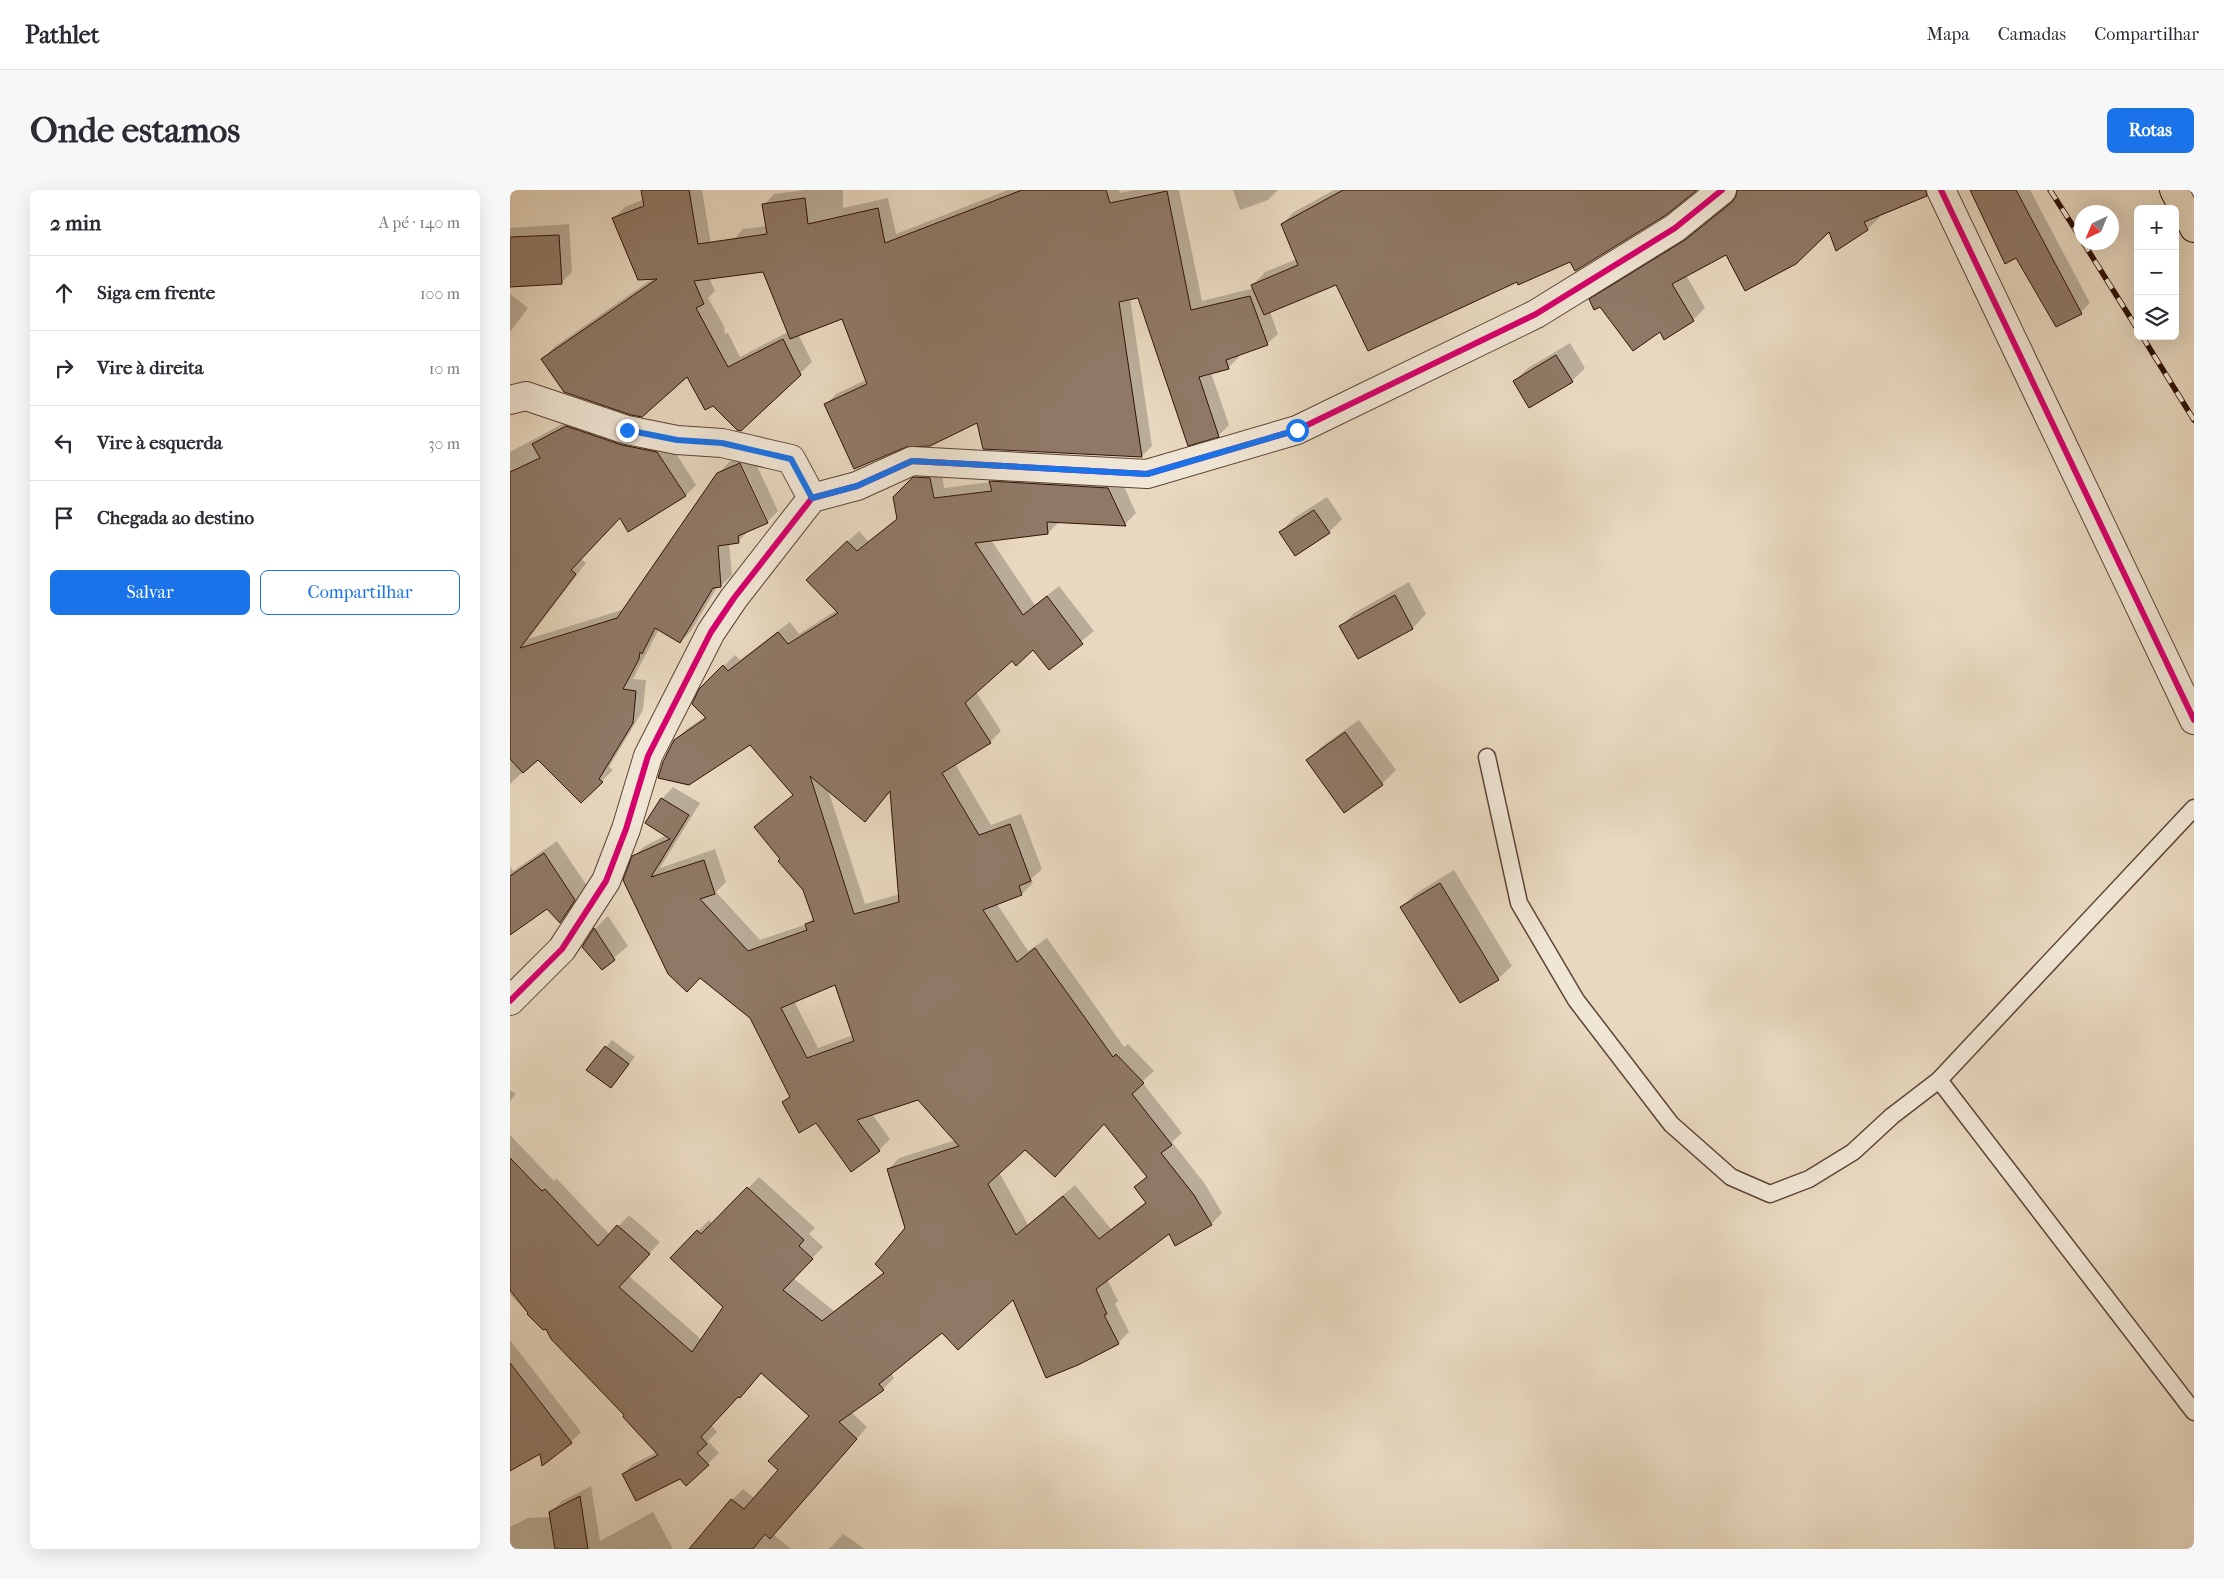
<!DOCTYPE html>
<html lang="pt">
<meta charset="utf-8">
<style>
body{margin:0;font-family:"IM FELL French Canon",serif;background:#f7f7f7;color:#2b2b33}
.controls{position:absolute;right:15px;top:15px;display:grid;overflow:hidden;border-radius:8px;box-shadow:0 5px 20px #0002}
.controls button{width:45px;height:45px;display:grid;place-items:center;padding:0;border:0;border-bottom:1px solid #e1e1e2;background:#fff;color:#2b2b33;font:25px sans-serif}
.compass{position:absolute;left:1564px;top:15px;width:45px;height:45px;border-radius:50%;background:#fff;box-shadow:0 5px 20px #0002;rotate:224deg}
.stop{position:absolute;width:15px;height:15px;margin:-11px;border:4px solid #1a73e8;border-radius:50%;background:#fff}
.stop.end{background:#1a73e8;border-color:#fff;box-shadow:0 1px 5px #0008}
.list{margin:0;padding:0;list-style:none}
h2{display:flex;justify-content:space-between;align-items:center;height:65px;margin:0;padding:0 20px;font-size:21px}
h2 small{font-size:16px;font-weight:400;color:#7c7c81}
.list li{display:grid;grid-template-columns:32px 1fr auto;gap:15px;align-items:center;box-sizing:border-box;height:75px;padding:0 20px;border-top:1px solid #e1e1e2}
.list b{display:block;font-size:19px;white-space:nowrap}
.list em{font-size:16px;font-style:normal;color:#7c7c81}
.actions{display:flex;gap:10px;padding:15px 20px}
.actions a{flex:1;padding:11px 0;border:1px solid #1a73e8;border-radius:8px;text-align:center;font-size:18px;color:#1a73e8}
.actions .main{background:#1a73e8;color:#fff}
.icon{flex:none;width:28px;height:28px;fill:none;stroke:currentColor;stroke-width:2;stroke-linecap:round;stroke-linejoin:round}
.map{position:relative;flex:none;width:1684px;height:1359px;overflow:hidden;border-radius:8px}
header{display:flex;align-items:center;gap:30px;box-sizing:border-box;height:70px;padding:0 25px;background:#fff;border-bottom:1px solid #e1e1e2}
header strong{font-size:24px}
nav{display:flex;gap:28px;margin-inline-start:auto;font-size:18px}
.intro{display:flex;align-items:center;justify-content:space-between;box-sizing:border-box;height:120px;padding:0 30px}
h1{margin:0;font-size:35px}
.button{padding:12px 22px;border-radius:8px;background:#1a73e8;color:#fff;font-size:18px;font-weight:700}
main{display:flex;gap:30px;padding:0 30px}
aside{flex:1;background:#fff;border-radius:8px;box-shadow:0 5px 20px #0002}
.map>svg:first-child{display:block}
</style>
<header>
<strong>Pathlet</strong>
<nav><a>Mapa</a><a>Camadas</a><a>Compartilhar</a></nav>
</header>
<div class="intro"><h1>Onde estamos</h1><a class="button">Rotas</a></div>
<main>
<aside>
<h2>2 min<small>A pé · 140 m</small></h2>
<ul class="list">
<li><svg class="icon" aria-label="ahead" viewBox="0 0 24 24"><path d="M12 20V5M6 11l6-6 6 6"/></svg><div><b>Siga em frente</b></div><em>100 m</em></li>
<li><svg class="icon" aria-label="right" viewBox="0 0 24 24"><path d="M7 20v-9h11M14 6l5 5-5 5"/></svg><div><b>Vire à direita</b></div><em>10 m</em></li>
<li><svg class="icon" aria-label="left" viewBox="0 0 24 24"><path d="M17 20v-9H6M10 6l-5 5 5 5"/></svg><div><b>Vire à esquerda</b></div><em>30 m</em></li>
<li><svg class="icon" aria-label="arrive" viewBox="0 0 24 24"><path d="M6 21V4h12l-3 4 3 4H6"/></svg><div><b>Chegada ao destino</b></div></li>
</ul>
<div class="actions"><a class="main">Salvar</a><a>Compartilhar</a></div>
</aside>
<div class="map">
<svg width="1684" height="1359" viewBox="0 0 1684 1359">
<rect width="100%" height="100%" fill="#e8d8bf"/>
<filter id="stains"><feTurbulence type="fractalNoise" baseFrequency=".004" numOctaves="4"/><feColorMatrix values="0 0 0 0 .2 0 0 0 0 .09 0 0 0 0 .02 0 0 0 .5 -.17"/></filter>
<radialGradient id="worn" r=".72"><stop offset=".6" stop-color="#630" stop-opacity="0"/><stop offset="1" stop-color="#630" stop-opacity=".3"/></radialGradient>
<!-- shadow -->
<g fill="#0003" fill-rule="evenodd">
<polygon points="133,0 192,0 204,73 196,81 205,101 198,108 214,136 215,144 218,143 230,167 278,142 253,81 223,50 233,39 257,36 254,15 264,4 295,0 333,0 333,18 378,8 386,44 498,0 609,0 610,3 624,0 669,0 692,111 744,98 743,95 755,82 787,69 772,34 784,22 824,0 831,0 835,8 843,0 1185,0 1061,70 1008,90 827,94 760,122 768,144 757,154 728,164 729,167 718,178 701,183 719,235 708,246 629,106 620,108 642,256 632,266 474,258 468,231 315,215 326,204 356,190 333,127 288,144 302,172 230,240 177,185 33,169 44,157 145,87 103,29 115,17 134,9"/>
<polygon points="723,0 768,0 758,10 730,20"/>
<polygon points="1228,0 1405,0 1369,24 1370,27 1358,39 1327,59 1319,39 1217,63 1176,85 1195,118 1183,130 1150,140 1081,110 1093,97 1187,39 1227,7"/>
<polygon points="1463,0 1520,0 1580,113 1571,122 1507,67"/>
<polygon points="59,34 62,82 51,93 0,95 0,38"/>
<polygon points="0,104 18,118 0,142"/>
<polygon points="1060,153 1075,178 1062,191 1005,191 1018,178"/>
<polygon points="67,226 158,251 186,295 176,305 110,326 71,369 76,373 18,449 115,419 208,284 219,272 227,269 254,329 257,329 229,268 241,263 268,321 257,332 239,340 228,352 219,354 222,385 211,396 208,396 181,441 170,452 149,439 123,489 136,490 133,520 99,577 103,580 71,611 28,568 0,594 0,262"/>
<path d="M416 277H431L434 298 481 292 492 280 610 287 626 323 615 334 549 332 538 343 481 350 525 415 549 396 584 441 539 478 523 458 502 470 466 502 491 541 480 552 445 574 481 635 511 624 532 679 521 689 523 693 512 704 487 714 518 761 537 748 614 857 618 854 644 881 632 892 672 943 662 952 695 994 712 1023 701 1034 659 1042 597 1089 608 1111 605 1114 619 1142 608 1153 504 1108 432 1141 381 1183 384 1188 373 1199 341 1222 357 1237 264 1345 281 1359H201L222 1310 233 1299 245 1309 270 1280 301 1226 252 1182 201 1235 207 1242 198 1251 209 1263 177 1294 170 1287 136 1305 112 1285 123 1274 147 1262 37 1138 33 1139 0 1104V945L44 991 46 988 100 1045 119 1025 150 1052 119 1086 192 1150 215 1117 188 1041 199 1030 203 1034 249 987 305 1038 299 1044 313 1057 283 1088 324 1121 375 1081 397 1039 378 980 389 968 446 950 408 909 362 924 380 949 369 960 307 931 274 912 281 905 241 827 123 667 135 656 157 645 137 633 152 609 163 597 190 613 150 678 205 659 216 692 206 702 250 750 297 734 304 727 295 700 246 637 284 604 241 554 165 550 177 539 196 526 190 500 225 465 230 470 280 432 289 444 327 420 309 379 349 341 358 351 388 328 385 307ZM318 600 355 630 381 601 390 704 355 714ZM326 793 343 845 308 858 284 811ZM594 933 637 986 626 997 637 1011 601 1039 565 995 518 1035 489 982 515 958Z"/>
<polygon points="817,307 832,329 819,342 771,342 784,328"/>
<polygon points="899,392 916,424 903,438 848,467 831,436 844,423"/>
<polygon points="849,530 886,580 872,594 834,621 798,571 811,557"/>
<polygon points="47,651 77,696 63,719 50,731 38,717 0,743 0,677 3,681"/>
<polygon points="944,680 1002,776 988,789 892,717 905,704"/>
<polygon points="98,726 118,756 92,778 73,757 85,739"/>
<polygon points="102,850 125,867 101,897 78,880"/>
<polygon points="0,900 6,904 0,911"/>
<polygon points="0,1150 71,1242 61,1252 30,1262 0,1279"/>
<polygon points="81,1296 90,1351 143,1322 163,1359 0,1359 0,1337 18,1328 41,1327 40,1322 52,1311"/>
<polygon points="333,1344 355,1359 319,1359"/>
</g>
<!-- building -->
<g fill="#8f7966" stroke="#2f1205" fill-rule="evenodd">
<polygon points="131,0 179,0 188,54 257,44 252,14 295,8 298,34 368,18 375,53 512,0 596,0 600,13 657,1 681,120 740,106 758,155 716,170 719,179 689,187 709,247 678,256 628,108 609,112 632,267 473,259 467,233 420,256 396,257 344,279 314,214 357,194 332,129 280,149 253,82 184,91 194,114 186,118 218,177 273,149 291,185 231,241 227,240 203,216 195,220 177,187 132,227 121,225 54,202 31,169 147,89 128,90 102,28 134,16"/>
<polygon points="833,0 1187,0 1156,25 1065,81 1060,72 1008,95 1007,92 858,161 826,95 754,125 741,95 788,75 771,34"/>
<polygon points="1227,0 1416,0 1417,6 1354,32 1358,40 1326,61 1319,42 1286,74 1235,101 1216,65 1162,94 1184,131 1154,150 1150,142 1123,161 1090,117 1084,120 1079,109 1175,50 1222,12 1226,6"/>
<polygon points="1460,0 1506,0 1572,124 1546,137 1506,68 1495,74"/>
<polygon points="49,45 52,94 0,97 0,47"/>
<polygon points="1046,165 1063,192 1019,218 1003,191"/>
<polygon points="56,236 112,255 147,262 176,306 118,342 110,328 61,380 66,384 10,458 107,428 207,283 230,273 258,333 228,346 229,353 208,356 211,397 203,398 170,453 145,438 132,464 130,462 129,469 113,499 126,501 123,533 89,589 93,592 71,613 28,570 13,583 0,569 0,282 30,268 22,254"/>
<path d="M403 287 420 288 424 308 482 301 479 291 598 298 616 336 537 332 538 344 465 353 513 425 537 406 573 454 539 480 523 460 506 476 502 471 455 513 481 553 432 583 469 645 500 634 521 691 509 696 512 705 473 720 507 772 525 758 603 867 606 864 634 893 622 904 662 955 651 963 684 1005 702 1035 665 1056 659 1044 586 1099 597 1124 594 1125 609 1154 568 1175 536 1188 503 1110 448 1160 432 1143 369 1194 374 1200 329 1232 347 1249 260 1349 255 1344 243 1359H179L221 1309 234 1319 268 1280 258 1271 299 1226 251 1183 230 1208 228 1207 191 1247 197 1254 187 1263 199 1275 176 1296 170 1289 126 1311 112 1284 148 1265 113 1227 114 1225 41 1149 36 1139 33 1140 17 1124 18 1123 0 1100V968L32 1001 35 999 88 1056 107 1035 140 1064 109 1097 182 1162 213 1117 160 1068 187 1040 191 1044 237 997 294 1050 289 1056 303 1069 273 1100 312 1131 374 1083 365 1074 395 1038 377 979 449 956 408 910 347 930 370 961 341 982 306 933 289 943 272 912 280 907 240 828 190 788 177 802 158 784 113 690 122 666 160 649 135 633 151 608 179 625 141 687 194 670 205 704 190 709 238 761 297 740 295 734 304 731 293 700 268 671 270 669 244 637 283 605 240 555 179 595 148 588 153 572 164 550 196 528 182 514 189 499 213 475 218 481 268 442 278 454 328 423 296 390 337 351 347 361 387 329 383 307ZM300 586 355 632 380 601 389 712 344 724ZM325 795 344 851 297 868 271 818ZM594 934 637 987 624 997 636 1013 589 1049 553 1006 506 1045 478 994 515 960 545 987Z"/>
<polygon points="804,320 820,343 785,366 769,342"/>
<polygon points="885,405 903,439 848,469 829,436"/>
<polygon points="835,542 873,595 834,623 796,570"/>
<polygon points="34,663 65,710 50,733 37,719 0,745 0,686"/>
<polygon points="930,693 989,790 950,813 890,717"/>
<polygon points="84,738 105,770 92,780 72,757"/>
<polygon points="95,856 119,874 101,898 76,880"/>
<polygon points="0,1173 62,1253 32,1276 30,1264 0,1281"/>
<polygon points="70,1306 78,1359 45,1359 39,1322"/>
</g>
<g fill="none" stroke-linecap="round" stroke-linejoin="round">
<defs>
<g id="lane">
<polyline points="977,567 1009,713 1066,810 1161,934 1221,987 1260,1004 1299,989 1343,962 1382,926 1429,890 1684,618"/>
<polyline points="1429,890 1684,1222"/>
</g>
<g id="street">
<polyline points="1431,0 1684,530"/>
<polyline points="0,210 16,206 117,240 167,250 212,253 281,269 302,308"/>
<polyline points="0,811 52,759 96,691 116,639 138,566 201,442 224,408 302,308 347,296 402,271 637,284 787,240 1026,124 1165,38 1212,0"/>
</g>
<polyline id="highway" points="1664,0 1684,38"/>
</defs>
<!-- lane casing -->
<use href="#lane" stroke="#5d4434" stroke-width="19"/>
<!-- street casing -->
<use href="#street" stroke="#5d4434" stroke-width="30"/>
<!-- highway casing -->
<use href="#highway" stroke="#2f1205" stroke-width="30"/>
<!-- lane -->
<use href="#lane" stroke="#f0e6d5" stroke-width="16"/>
<!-- street -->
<use href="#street" stroke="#f0e6d5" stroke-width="28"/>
<!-- highway -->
<use href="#highway" stroke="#e8d8bf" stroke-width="28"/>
<defs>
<g id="rail">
<polyline points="1540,0 1572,50"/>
<polyline points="1573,52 1628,140"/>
<polyline points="1632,146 1684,230"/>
</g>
</defs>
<!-- rail casing -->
<use href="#rail" stroke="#2f1205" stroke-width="5.5"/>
<!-- rail -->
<use href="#rail" stroke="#f0e6d5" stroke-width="4" stroke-dasharray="11" stroke-linecap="butt"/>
<defs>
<g id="cycleway">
<polyline points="1431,0 1684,530"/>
<polyline points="0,811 52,759 96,691 116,639 138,566 201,442 224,408 302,308 347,296 402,271 637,284 787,240 1026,124 1165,38 1212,0"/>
</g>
</defs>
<!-- cycleway casing -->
<use href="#cycleway" stroke="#f0e6d5" stroke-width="9"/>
<!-- cycleway -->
<use href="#cycleway" stroke="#d6006c" stroke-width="6"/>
</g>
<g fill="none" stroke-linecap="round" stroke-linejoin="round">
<!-- route -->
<polyline stroke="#1a73e8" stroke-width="6" points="117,240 167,250 212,253 281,269 302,308 347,296 402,271 637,284 787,240"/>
</g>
<rect width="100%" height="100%" filter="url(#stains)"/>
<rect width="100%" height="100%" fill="url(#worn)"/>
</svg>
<div class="controls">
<button>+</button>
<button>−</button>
<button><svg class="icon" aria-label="layers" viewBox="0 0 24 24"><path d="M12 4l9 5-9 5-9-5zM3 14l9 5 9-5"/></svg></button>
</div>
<svg class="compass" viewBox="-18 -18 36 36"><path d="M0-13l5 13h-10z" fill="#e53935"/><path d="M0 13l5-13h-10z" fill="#7c7c81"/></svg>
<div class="stop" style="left:787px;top:240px"></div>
<div class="stop end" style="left:117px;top:240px"></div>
</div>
</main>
